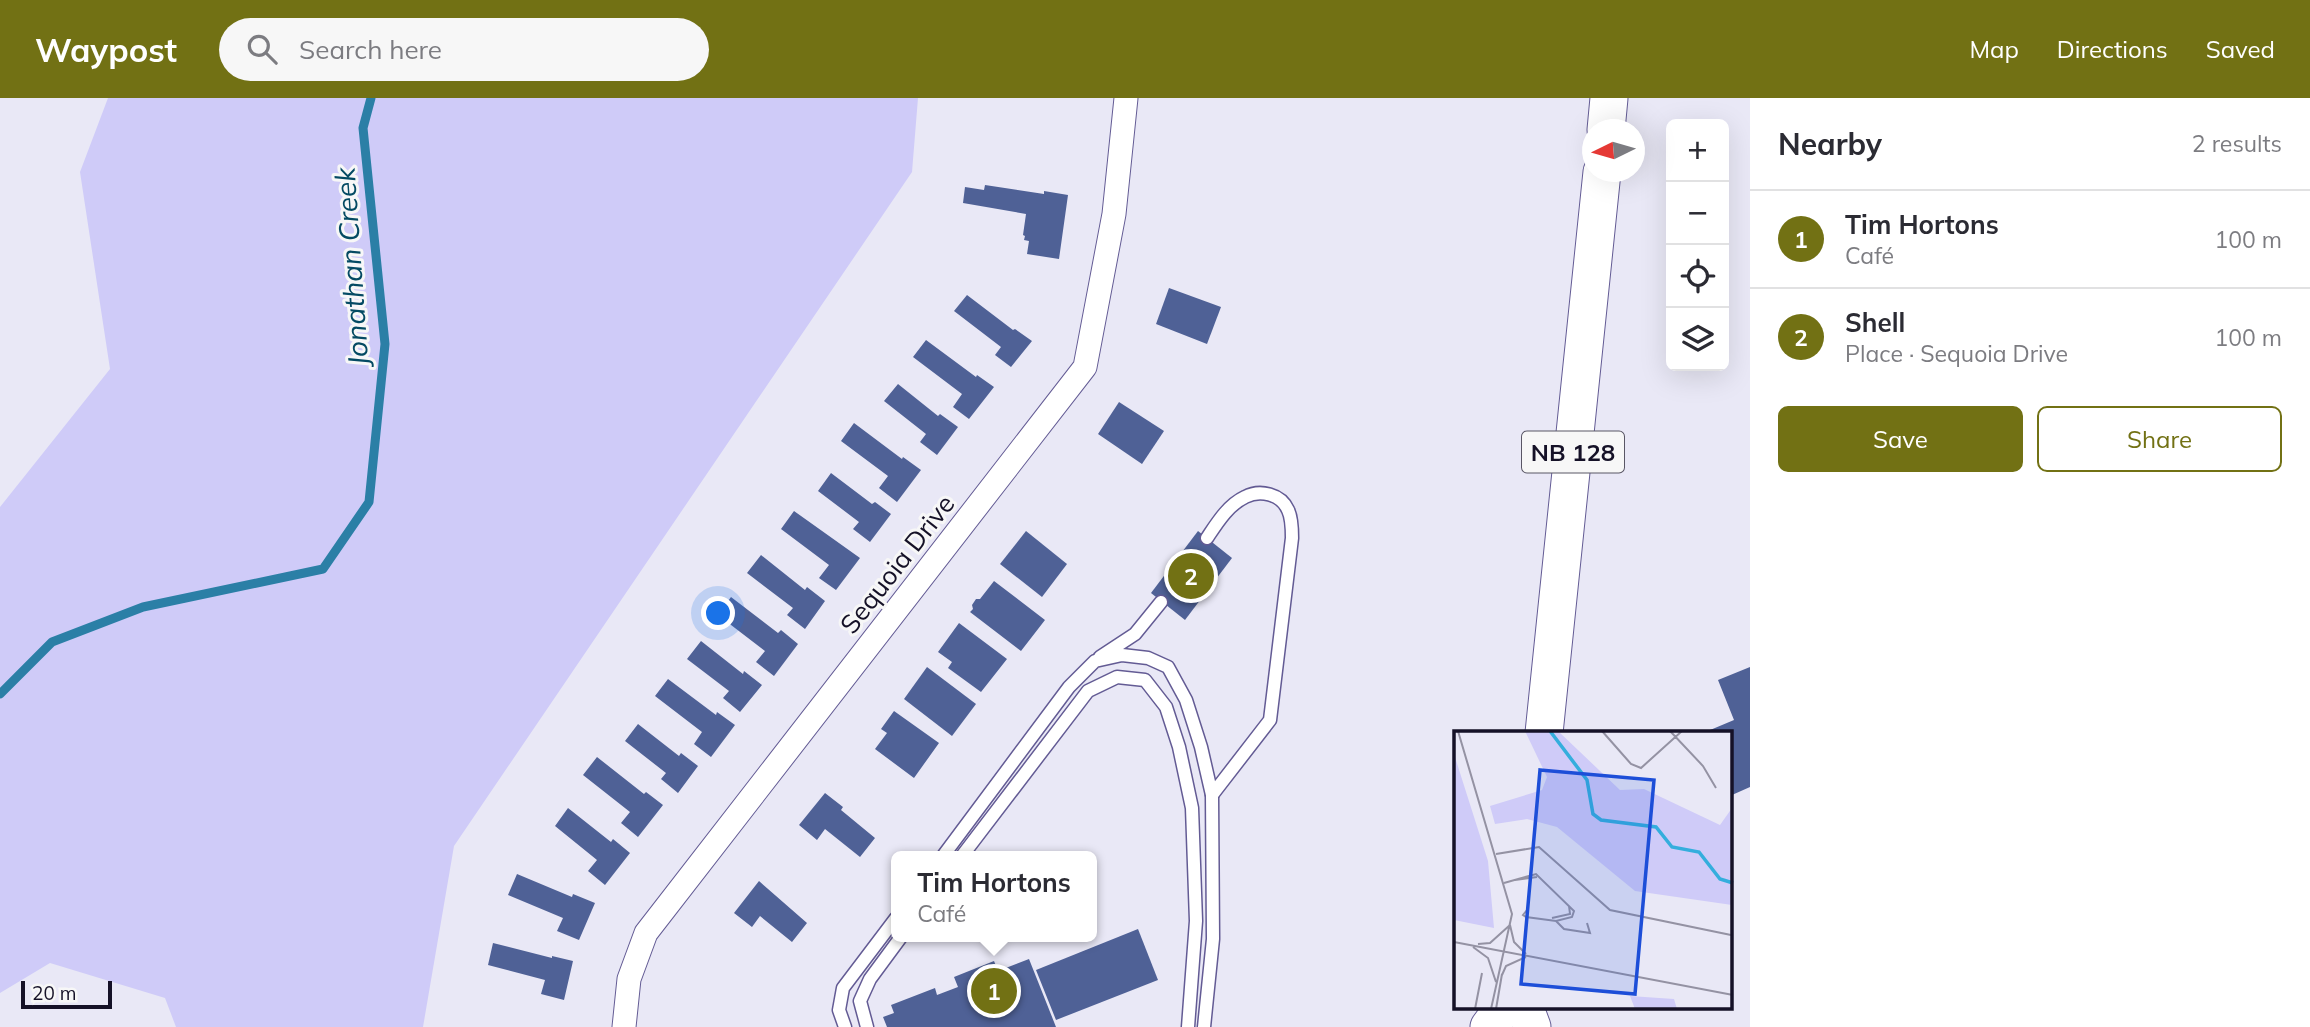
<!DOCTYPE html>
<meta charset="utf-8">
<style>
body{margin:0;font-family:Mulish,sans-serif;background:#f7f7f7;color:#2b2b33}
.controls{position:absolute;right:21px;top:21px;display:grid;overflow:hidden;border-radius:10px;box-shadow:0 7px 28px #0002}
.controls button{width:63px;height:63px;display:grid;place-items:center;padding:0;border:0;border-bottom:2px solid #e1e1e2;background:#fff;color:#2b2b33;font:35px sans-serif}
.compass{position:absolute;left:1582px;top:21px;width:63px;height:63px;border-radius:50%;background:#fff;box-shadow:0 7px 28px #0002;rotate:265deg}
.scale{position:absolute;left:21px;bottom:18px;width:91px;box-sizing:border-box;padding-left:7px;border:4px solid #151127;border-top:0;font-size:19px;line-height:24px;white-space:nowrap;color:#151127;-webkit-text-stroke:5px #f7f7f7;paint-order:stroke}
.you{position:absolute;left:719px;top:516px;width:24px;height:24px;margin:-18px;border:5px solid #fff;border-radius:50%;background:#1a73e8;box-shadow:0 0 0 10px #1a73e833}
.badge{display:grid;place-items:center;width:46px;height:46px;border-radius:50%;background:#727114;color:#fff;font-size:23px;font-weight:700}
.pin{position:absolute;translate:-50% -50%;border:4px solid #fff;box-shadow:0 2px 7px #0006}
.popup{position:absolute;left:891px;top:753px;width:206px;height:91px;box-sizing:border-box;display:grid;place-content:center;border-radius:10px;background:#fff;filter:drop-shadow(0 2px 5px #0005);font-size:23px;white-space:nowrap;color:#7c7c81}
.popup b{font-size:26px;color:#2b2b33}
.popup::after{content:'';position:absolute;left:50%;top:100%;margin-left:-14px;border:14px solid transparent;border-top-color:#fff}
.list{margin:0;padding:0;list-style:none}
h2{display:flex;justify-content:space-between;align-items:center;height:91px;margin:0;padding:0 28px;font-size:30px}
h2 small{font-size:23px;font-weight:400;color:#7c7c81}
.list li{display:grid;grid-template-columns:46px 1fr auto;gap:21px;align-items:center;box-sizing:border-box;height:98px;padding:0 28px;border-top:2px solid #e1e1e2}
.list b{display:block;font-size:26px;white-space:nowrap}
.list p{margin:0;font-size:23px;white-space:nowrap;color:#7c7c81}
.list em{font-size:23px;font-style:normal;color:#7c7c81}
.actions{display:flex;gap:14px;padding:21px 28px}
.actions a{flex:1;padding:16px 0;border:2px solid #727114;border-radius:10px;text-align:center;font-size:24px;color:#727114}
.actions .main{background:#727114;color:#fff}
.icon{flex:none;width:38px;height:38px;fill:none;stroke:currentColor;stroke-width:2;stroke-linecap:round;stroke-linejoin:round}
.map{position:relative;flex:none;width:1750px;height:929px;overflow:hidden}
header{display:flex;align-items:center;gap:42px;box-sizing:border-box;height:98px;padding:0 35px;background:#727114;color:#fff}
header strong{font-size:33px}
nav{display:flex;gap:38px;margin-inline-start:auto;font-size:24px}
.search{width:490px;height:63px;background:#f7f7f7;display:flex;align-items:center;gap:18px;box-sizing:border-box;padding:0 24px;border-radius:38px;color:#7c7c81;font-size:26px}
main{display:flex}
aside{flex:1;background:#fff}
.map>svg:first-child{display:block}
</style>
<header>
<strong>Waypost</strong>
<div class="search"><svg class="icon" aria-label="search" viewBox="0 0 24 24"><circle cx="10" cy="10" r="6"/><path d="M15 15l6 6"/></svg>Search here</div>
<nav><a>Map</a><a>Directions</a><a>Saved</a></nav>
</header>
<main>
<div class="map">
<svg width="1750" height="929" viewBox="0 0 1750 929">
<rect width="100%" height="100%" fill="#e9e8f6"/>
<!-- green -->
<polygon fill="#cfcbf8" points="108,0 918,0 912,74 454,748 423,929 176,929 165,900 50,865 0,895 0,409 110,271 80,74"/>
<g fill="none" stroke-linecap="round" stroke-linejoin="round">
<!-- stream -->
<polyline stroke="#2b7fa6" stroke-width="9" points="0,596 52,544 143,509 323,471 369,404 385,246 363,30 371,0"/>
</g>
<!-- building -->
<g fill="#4f6196">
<polygon points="985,87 1044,96 1044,93 1068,97 1059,161 1027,156 1029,143 1024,142 1025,138 1023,137 1026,116 963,105 965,89 984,92"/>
<polygon points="1169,190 1221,209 1207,246 1156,226"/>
<polygon points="967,197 1013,232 1015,231 1032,243 1011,269 995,257 1001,249 954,213"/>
<polygon points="926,242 976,279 977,277 994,289 969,321 953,309 962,296 913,259"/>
<polygon points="898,286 938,318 940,316 958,329 937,357 920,344 926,336 884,303"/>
<polygon points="1119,304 1164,333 1142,366 1098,336"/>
<polygon points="854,325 902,361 903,359 921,372 897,404 879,390 888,378 841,343"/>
<polygon points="831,375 872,406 875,404 891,416 870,444 853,431 859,424 818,393"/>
<polygon points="794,413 860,460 836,492 819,480 829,467 781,431"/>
<polygon points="1026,433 1067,466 1042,499 1000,466"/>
<polygon points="1198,433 1232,460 1185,522 1151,495"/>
<polygon points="761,457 805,492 807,489 825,503 805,531 787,517 793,510 747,475"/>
<polygon points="994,483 1045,522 1021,553 970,514 973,511 972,507 976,501 980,501"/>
<polygon points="731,499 778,535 781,532 798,546 774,578 756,564 765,553 718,517"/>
<polygon points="959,525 1007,561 981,594 948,570 952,564 938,554"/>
<polygon points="701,543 743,576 744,573 762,587 740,614 723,600 729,593 687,561"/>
<polygon points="927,569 976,606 952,638 904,601"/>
<polygon points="1750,569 1750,689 1732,697 1731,635 1703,635 1734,622 1718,582"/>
<polygon points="668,581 716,617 717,614 735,627 711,659 694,646 702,634 655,598"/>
<polygon points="894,613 939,645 914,680 875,651 887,635 881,631"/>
<polygon points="638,626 679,658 681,655 698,668 678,695 661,681 666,675 625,643"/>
<polygon points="597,659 644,696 646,694 663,707 638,739 621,725 630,714 583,677"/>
<polygon points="825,695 843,709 841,712 875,740 860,759 825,731 817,742 799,727"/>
<polygon points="568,710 611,744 613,741 630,755 605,787 588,773 597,762 555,728"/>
<polygon points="517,776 572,799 573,796 595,805 579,842 557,833 563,820 508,797"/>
<polygon points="759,783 807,825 792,844 760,818 752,829 734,815"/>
<polygon points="1138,831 1158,882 1056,922 1036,872"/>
<polygon points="493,845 552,860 552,858 573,863 564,902 541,896 545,882 488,867"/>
<polygon points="1029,861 1056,929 887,929 883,919 894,915 891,907 935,890 937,897 958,889 954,879 994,863 998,873"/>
</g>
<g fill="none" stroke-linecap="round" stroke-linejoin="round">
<defs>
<g id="service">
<path d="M1207 440C1217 425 1228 407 1245 399 1260 391 1281 396 1288 412 1292 420 1292 431 1292 440L1270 622 1212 697"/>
<polyline points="1100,559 1135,536 1161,504"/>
<polyline points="943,758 1069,589 1095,563 1122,557 1148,560 1168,569 1186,602 1201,649 1212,697 1213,841 1204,929"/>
<polyline points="962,758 1088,593 1117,579 1145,582 1166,609 1179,649 1192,710 1196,823 1188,929"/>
<polyline points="845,929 839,912 843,890 896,820"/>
<polyline points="867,929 860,903 870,881 901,839"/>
</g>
<polyline id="minor" points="624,929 629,881 646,835 1085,269 1114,116 1126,0"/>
<g id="primary">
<polyline points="1606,32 1609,0"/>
<polyline points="1544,635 1602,74"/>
<polyline points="1525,910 1532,929"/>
<polyline points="1489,929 1503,910"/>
</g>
</defs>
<!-- service casing -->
<use href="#service" stroke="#635b94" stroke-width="15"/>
<!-- minor casing -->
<use href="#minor" stroke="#635b94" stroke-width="25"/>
<!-- primary casing -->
<use href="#primary" stroke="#635b94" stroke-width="39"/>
<!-- service -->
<use href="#service" stroke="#fff" stroke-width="12"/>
<!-- minor -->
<use href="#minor" stroke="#fff" stroke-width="23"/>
<!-- primary -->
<use href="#primary" stroke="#fff" stroke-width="37"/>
</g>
<g text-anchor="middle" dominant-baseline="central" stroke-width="6" stroke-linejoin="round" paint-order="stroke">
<!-- shield labels -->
<rect fill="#f7f7f7" stroke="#595665" stroke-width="2" x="1522" y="333.5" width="102" height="41" rx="5"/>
<g font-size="24" font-weight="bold" fill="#151127">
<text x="1573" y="354">NB 128</text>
</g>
<!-- street labels -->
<g font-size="26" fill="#151127" stroke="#f7f7f7">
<text transform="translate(897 466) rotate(-52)">Sequoia Drive</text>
</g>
<!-- water labels -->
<g font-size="28" font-style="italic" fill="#044a63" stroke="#f7f7f7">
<text transform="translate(351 169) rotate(-94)">Jonathan Creek</text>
</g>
</g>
<!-- overview -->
<g transform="translate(1454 633)">
<rect width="278" height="278" fill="#e9e8f6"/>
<path d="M71 0H104L166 59 190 58 266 94 278 77V174L181 160 103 96 73 88 41 93 36 75 88 59 93 46ZM0 23 34 130 40 197 0 189ZM176 265 220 268 223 278H181Z" fill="#cfcbf8"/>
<path fill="none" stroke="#34aedd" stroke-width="3.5" d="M96 0 133 49 139 83 147 89 202 96 218 116 245 121 266 148 279 152"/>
<path fill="none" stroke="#9492a3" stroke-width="2" d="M4 0 58 183 37 278M148 0 177 33 187 37 228 0M216 0 249 35 262 57M42 123 85 116 156 179 277 204M61 149 83 146M50 152 82 143 120 180 118 186 102 190 72 186 69 184 73 179M98 187 116 183 115 175M102 190 110 198 136 202 133 192M56 194 60 211 72 223M0 211 279 264M24 213 36 212 56 194M19 216 34 227 42 251M48 244 52 235 72 226M21 278 28 242M42 278 48 243"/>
<path fill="#1d4ed8" fill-opacity="0.15" stroke="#1d4ed8" stroke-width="3.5" d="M86 39 200 49 181 263 67 253Z"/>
<rect width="278" height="278" fill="none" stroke="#151127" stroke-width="3.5"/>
</g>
</svg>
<div class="controls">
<button>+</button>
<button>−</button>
<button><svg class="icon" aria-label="locate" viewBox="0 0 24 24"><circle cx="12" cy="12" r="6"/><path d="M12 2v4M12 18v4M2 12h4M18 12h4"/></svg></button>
<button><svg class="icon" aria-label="layers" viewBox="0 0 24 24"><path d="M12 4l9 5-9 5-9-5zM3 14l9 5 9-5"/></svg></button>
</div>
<svg class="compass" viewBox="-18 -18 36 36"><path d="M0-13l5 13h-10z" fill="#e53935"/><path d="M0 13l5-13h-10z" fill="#7c7c81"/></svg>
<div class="scale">20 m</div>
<div class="you"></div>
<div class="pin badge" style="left:994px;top:893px">1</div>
<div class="popup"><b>Tim Hortons</b>Café</div>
<div class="pin badge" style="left:1191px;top:478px">2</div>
</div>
<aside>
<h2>Nearby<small>2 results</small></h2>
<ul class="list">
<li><span class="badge">1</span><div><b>Tim Hortons</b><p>Café</p></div><em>100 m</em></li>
<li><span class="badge">2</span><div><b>Shell</b><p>Place · Sequoia Drive</p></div><em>100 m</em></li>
</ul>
<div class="actions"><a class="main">Save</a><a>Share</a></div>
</aside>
</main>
